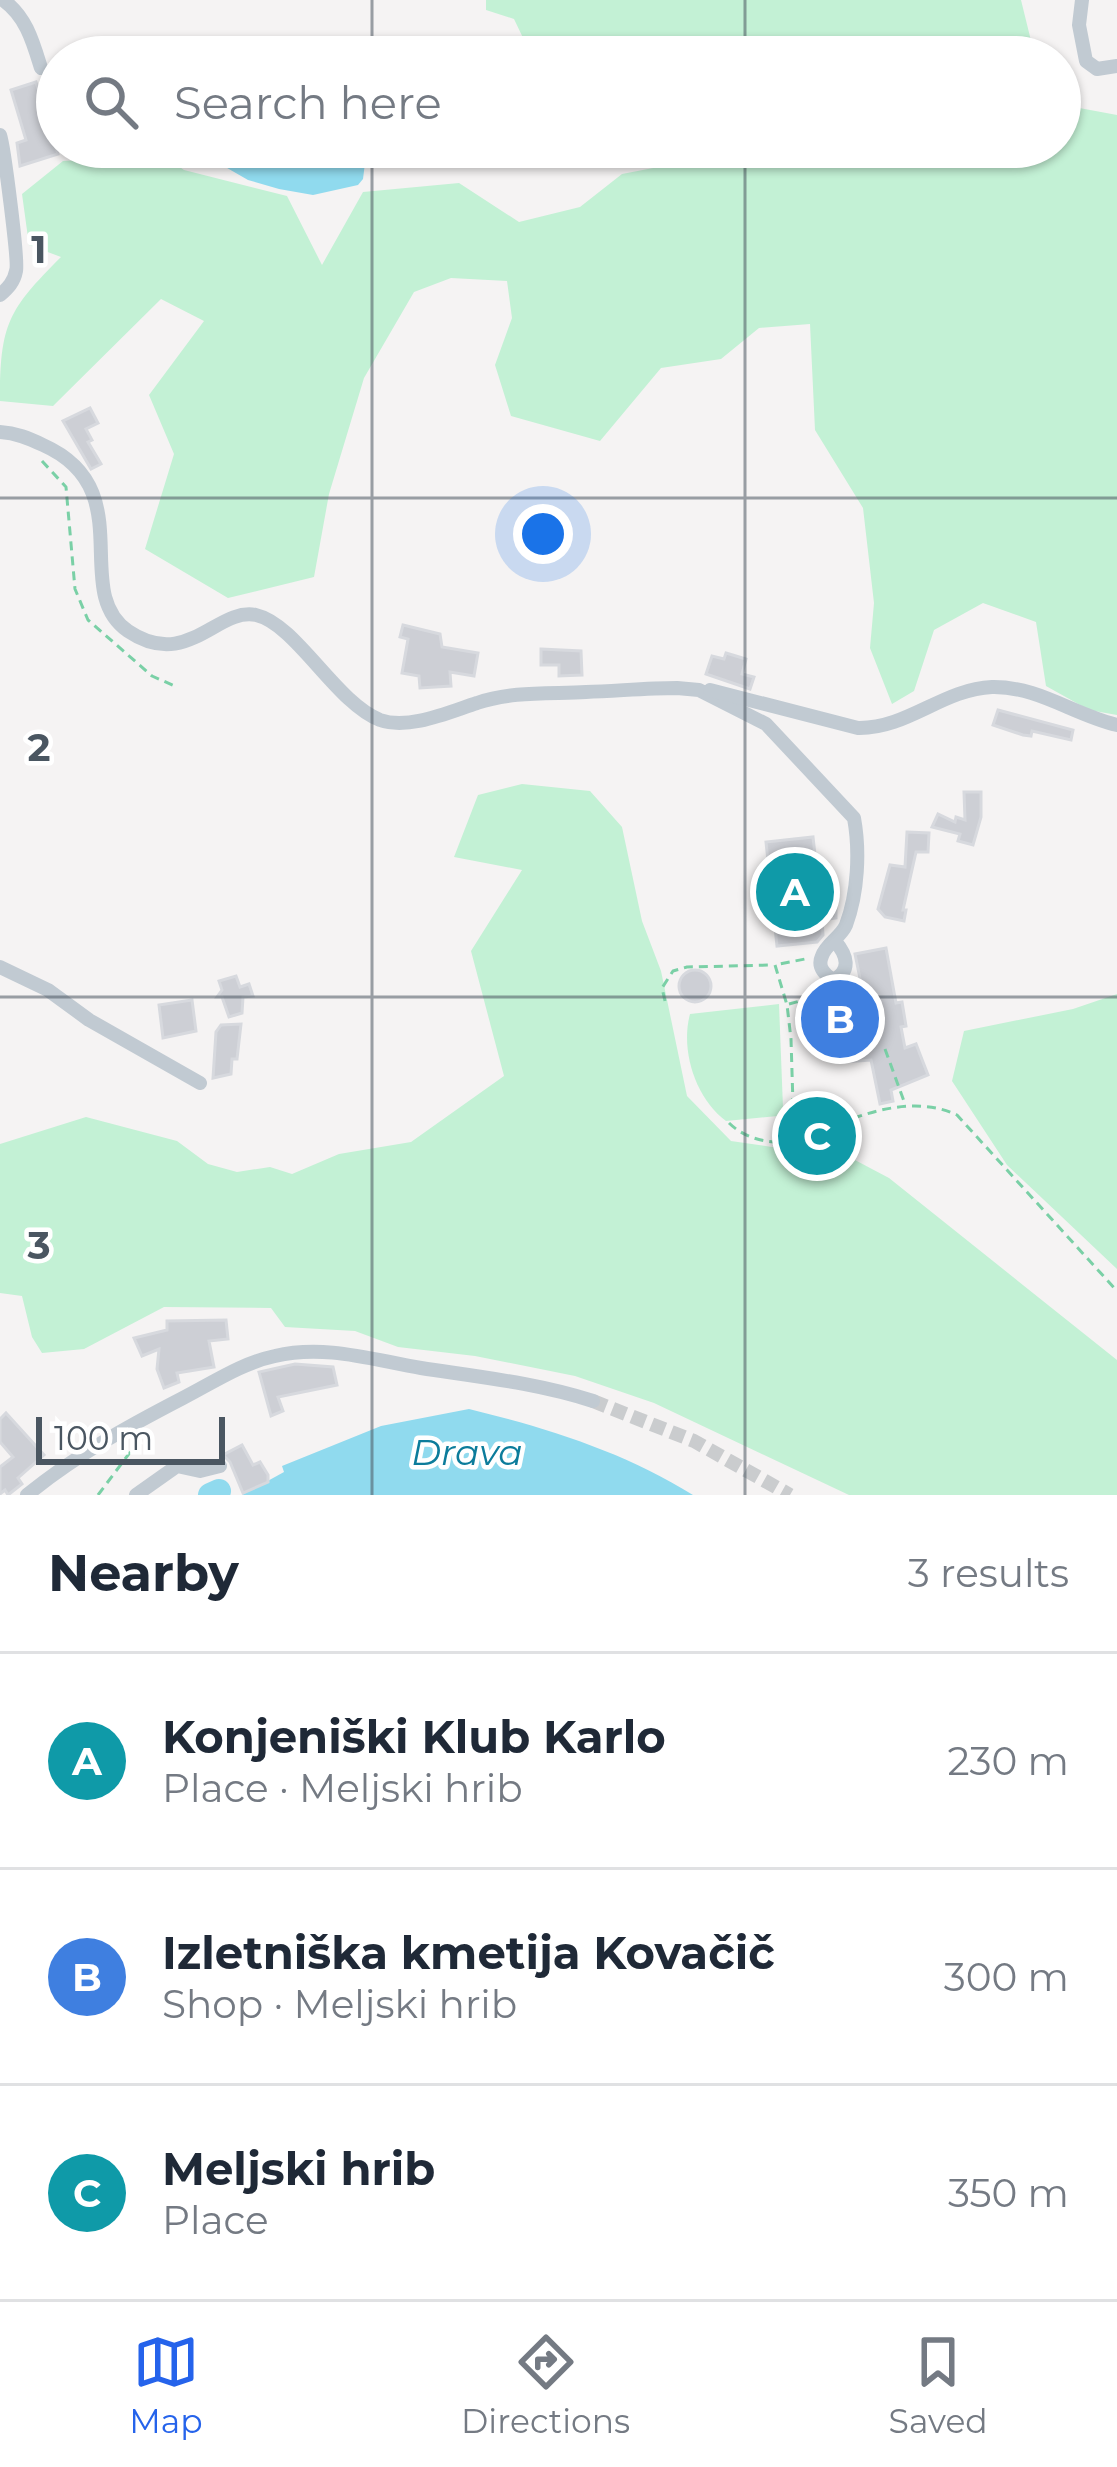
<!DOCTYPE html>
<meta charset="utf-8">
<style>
body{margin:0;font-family:Montserrat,sans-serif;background:#f2f2f3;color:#1f2937}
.scale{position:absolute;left:36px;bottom:30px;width:189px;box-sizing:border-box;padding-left:12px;border:6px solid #4a5661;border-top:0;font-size:33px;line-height:42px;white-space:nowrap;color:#4a5661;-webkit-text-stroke:9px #fff;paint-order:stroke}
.you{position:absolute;left:543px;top:534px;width:42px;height:42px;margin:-30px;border:9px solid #fff;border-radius:50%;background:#1a73e8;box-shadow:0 0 0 18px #1a73e833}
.badge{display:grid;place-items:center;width:78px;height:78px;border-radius:50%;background:#2563eb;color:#fff;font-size:39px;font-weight:700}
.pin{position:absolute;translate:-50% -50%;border:6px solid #fff;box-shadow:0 3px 12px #0006}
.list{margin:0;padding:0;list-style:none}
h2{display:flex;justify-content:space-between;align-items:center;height:156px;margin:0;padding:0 48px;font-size:51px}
h2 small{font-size:39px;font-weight:400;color:#747a83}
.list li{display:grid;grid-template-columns:78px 1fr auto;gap:36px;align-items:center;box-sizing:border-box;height:216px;padding:0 48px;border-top:3px solid #e0e1e3}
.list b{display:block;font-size:45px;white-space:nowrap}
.list p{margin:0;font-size:39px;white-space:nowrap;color:#747a83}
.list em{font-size:39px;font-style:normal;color:#747a83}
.icon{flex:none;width:66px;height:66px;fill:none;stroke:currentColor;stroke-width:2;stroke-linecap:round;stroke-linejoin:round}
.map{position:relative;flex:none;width:1117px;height:1495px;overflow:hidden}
.search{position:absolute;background:#fff;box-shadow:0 3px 9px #0004;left:36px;right:36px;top:36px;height:132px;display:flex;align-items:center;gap:30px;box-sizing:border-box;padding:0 42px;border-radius:66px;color:#747a83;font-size:45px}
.sheet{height:804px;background:#fff}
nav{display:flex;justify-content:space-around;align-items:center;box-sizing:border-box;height:168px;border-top:3px solid #e0e1e3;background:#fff;font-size:33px;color:#747a83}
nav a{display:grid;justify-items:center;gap:6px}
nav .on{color:#2563eb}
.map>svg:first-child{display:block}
</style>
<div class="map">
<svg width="1117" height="1495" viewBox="0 0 1117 1495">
<rect width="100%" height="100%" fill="#f5f3f3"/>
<!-- green -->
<g fill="#c3f1d5">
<polygon points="486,0 1021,0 1035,57 570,57 568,53 525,42 514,19 486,10"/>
<path d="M1060 96 1074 107 1117 115V715L1089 710 1046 686 1036 622 983 603 934 630 914 691 892 704 870 648 874 603 863 508 815 430 810 324 759 328 721 359 661 368 600 441 511 416 495 365 512 318 507 281 451 278 414 292 364 378 329 494 314 577 228 598 145 549 174 454 149 395 204 321 161 299 53 406 0 401C0 324 8 310 61 257L29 245 22 194 63 161 120 158 134 147H151L184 170 287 196 322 265 363 192 459 183 519 222 580 207 622 174 700 159 684 147H1060Z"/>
<polygon points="486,147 634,147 562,164 496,168"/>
<polygon points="522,784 590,791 622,827 642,921 661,971 687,1096 731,1141 853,1159 889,1178 1117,1360 1117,1495 849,1495 654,1403 575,1376 475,1356 398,1347 355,1331 285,1327 271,1308 164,1307 84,1349 42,1353 32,1337 22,1296 0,1293 0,1144 86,1117 177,1141 208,1164 237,1172 270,1167 292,1174 339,1154 411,1142 504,1076 471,951 522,870 454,857 478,795"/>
<polygon points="1117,994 1117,1269 1007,1165 952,1081 964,1031 1073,1009"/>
<path d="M779 1004 783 1108 778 1116 726 1121C696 1099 680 1051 690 1014Z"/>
</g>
<!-- water -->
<g fill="#90daee">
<polygon points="159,147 367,147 363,179 358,185 313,195 279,189 248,180 215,161 180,157"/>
<path d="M469 1409C547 1428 624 1452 693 1495H242L284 1472 282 1466 381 1426Z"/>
</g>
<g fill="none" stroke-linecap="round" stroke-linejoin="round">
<!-- river -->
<polyline stroke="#90daee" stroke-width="24" points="210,1495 219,1491"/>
</g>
<!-- building -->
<g fill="#cdcfd5" stroke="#d7d9de" stroke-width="3">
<polygon points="36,82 58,154 20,166 17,143 26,140 11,90"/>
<polygon points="90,408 98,423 86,429 92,440 88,442 101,464 91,469 63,421"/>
<polygon points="403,625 440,634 442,647 478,653 474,676 450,672 451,686 420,688 419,676 402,673 408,639 400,637"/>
<polygon points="541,649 581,651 582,675 559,676 559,665 541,665"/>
<polygon points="726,653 746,659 742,674 754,677 750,689 706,674 712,656 724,659"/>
<polygon points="998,710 1073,730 1071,740 1032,731 1031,736 1023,735 993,725"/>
<polygon points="964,792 981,792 981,817 973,845 958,841 960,834 932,827 938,814 955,822 956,817 965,820"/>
<polygon points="907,832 929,833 928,852 916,852 903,910 906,910 904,921 885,917 878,909 890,865 905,867"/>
<polygon points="813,837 821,908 836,905 836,918 822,920 823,935 817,942 777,946 766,842"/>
<polygon points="886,948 896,1003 902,1002 906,1026 901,1027 905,1048 916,1044 928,1075 891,1090 893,1101 880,1104 871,1060 844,1062 841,1042 822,1041 819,1025 809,1026 805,1002 825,999 828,1018 866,1008 855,954"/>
<circle cx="695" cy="986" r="16"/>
<polygon points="236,976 240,987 249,984 253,996 243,997 242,1013 229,1017 222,997 217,997 222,990 219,981"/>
<polygon points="192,1000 196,1031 163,1038 159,1005"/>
<polygon points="241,1024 237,1059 232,1059 231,1074 213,1078 216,1032 221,1025"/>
<polygon points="226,1320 228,1339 209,1341 214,1367 177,1373 179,1382 164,1388 157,1369 159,1349 142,1356 134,1338 167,1330 167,1321"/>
<polygon points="295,1364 333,1367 337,1385 278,1397 283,1411 271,1416 259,1372"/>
<polygon points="6,1413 44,1455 18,1478 22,1484 8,1495 5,1490 0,1494 0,1467 13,1457 0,1442 0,1419"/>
<polygon points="242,1445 253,1465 260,1462 268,1475 268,1482 243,1493 230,1462 223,1455"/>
</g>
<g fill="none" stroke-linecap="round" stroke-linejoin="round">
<!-- minor-tunnel -->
<polyline stroke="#caccce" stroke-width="14" stroke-dasharray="14 7" stroke-linecap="butt" points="593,1401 694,1441 790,1495"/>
<!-- path -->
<g stroke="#7ad0a6" stroke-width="3" stroke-dasharray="9 6" stroke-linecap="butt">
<polyline points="42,461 66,487 75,589 88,620 152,676 177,687"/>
<polyline points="665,1001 662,988 673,971 687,967 773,965"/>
<polyline points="789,1004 815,997 823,989"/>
<polyline points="885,1049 905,1104"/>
<path d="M729 1123C755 1148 792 1144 825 1136 838 1133 845 1121 857 1117 889 1106 926 1100 957 1115L1117 1291"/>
<polyline points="794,1137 791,1039 787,1005 775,965 805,959"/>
<polyline points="98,1495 143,1435"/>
</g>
<!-- minor -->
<g stroke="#c1cad2" stroke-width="14">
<path d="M3 0C26 16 33 42 41 68"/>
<polyline points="1082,0 1079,25 1086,61 1097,69 1117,66"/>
<path d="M0 135C4 147 19 263 16 271 14 282 8 288 0 295"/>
<path d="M0 432C16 433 28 438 43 445 142 489 69 590 128 631 187 671 217 607 256 615 296 624 336 703 380 720 409 730 449 712 477 703 511 691 551 694 586 692 617 691 647 688 677 688L699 690 766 724 854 818C860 851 858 893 846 925 841 937 826 944 822 956 817 967 824 974 833 980 852 971 847 955 835 941"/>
<path d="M710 690 858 728C907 729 943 689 992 687 1038 686 1074 715 1117 725"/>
<polyline points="0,967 48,990 89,1020 200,1083"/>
<path d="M27 1495C76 1455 127 1427 183 1398 214 1382 242 1363 275 1356 325 1344 373 1360 421 1368 480 1377 537 1383 593 1401"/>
<polyline points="136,1495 177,1466 200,1471 220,1466"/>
</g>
</g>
<!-- grid -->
<path fill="none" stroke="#4a5661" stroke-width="3" stroke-opacity="0.55" d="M372 0V57M745 0V57M372 147V1495M745 147V1495M0 498H1117M0 997H1117"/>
<g text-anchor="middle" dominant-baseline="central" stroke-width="9" stroke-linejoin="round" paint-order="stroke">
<!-- water labels -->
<g font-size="36" font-style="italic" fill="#0c7c9b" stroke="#fff">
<text x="467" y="1452">Drava</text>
</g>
</g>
<g font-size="39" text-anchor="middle" font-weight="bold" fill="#4a5661" stroke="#fff" stroke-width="9" stroke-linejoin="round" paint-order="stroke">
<text x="39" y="263">1</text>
<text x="39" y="761">2</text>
<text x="39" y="1259">3</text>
</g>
</svg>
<div class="scale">100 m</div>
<div class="you"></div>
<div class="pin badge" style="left:795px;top:892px;background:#0f9aa8">A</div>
<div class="pin badge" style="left:840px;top:1019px;background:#3f7fe0">B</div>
<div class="pin badge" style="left:817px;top:1136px;background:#0f9aa8">C</div>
<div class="search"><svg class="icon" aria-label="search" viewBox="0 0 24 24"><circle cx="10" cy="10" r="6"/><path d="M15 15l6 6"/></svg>Search here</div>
</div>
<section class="sheet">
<h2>Nearby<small>3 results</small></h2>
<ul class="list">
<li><span class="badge" style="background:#0f9aa8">A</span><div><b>Konjeniški Klub Karlo</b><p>Place · Meljski hrib</p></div><em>230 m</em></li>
<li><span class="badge" style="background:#3f7fe0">B</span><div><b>Izletniška kmetija Kovačič</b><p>Shop · Meljski hrib</p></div><em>300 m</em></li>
<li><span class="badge" style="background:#0f9aa8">C</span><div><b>Meljski hrib</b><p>Place</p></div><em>350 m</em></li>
</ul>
</section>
<nav>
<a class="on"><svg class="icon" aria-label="map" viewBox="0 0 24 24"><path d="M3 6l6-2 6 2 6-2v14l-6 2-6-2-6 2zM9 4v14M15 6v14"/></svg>Map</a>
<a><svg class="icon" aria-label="directions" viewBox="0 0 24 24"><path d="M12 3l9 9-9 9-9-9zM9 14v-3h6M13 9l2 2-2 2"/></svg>Directions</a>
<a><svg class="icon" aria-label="saved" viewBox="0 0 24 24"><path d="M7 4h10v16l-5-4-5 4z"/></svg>Saved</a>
</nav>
